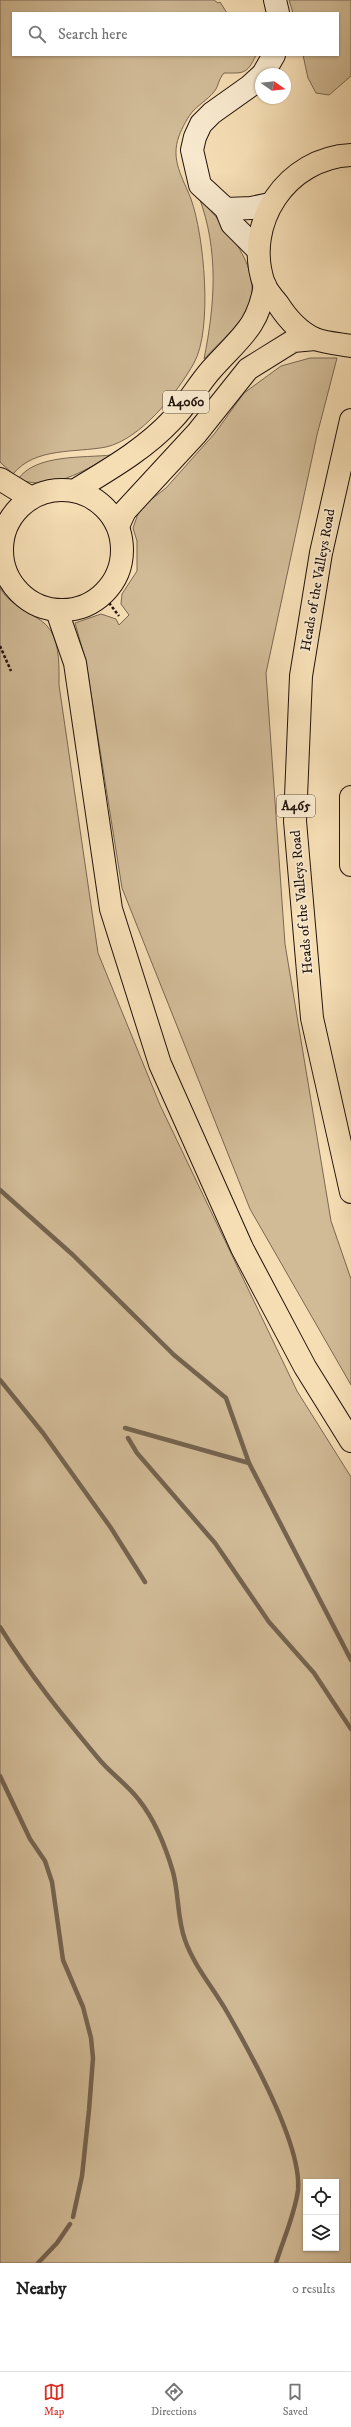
<!DOCTYPE html>
<style>
body{margin:0;font-family:"IM FELL DW Pica",serif;background:#f6f6f6;color:#222}
.controls{position:absolute;right:12px;bottom:12px;display:grid;overflow:hidden;border-radius:0px;box-shadow:0 1px 3px #0004}
.controls button{width:36px;height:36px;display:grid;place-items:center;padding:0;border:0;border-bottom:1px solid #e0e0e0;background:#fff;color:#222;font:20px sans-serif}
.compass{position:absolute;left:255px;top:68px;width:36px;height:36px;border-radius:50%;background:#fff;box-shadow:0 1px 3px #0004;rotate:104deg}
.list{margin:0;padding:0;list-style:none}
h2{display:flex;justify-content:space-between;align-items:center;height:52px;margin:0;padding:0 16px;font-size:17px}
h2 small{font-size:13px;font-weight:400;color:#767676}
.icon{flex:none;width:22px;height:22px;fill:none;stroke:currentColor;stroke-width:2;stroke-linecap:round;stroke-linejoin:round}
.map{position:relative;flex:none;width:351px;height:2263px;overflow:hidden}
.search{position:absolute;background:#fff;box-shadow:0 1px 3px #0004;left:12px;right:12px;top:12px;height:44px;display:flex;align-items:center;gap:10px;box-sizing:border-box;padding:0 14px;border-radius:0px;color:#767676;font-size:15px}
.sheet{height:108px;background:#fff}
nav{display:flex;justify-content:space-around;align-items:center;box-sizing:border-box;height:56px;border-top:1px solid #e0e0e0;background:#fff;font-size:11px;color:#767676}
nav a{display:grid;justify-items:center;gap:2px}
nav .on{color:#d93025}
.map>svg:first-child{display:block}
</style>
<div class="map">
<svg width="351" height="2263" viewBox="0 0 351 2263">
<rect width="100%" height="100%" fill="#f5ddb4"/>
<filter id="stains"><feTurbulence type="fractalNoise" baseFrequency=".005" numOctaves="4"/><feColorMatrix values="0 0 0 0 .2 0 0 0 0 .09 0 0 0 0 .02 0 0 0 .5 -.17"/></filter>
<radialGradient id="worn" r=".72"><stop offset=".6" stop-color="#630" stop-opacity="0"/><stop offset="1" stop-color="#630" stop-opacity=".3"/></radialGradient>
<!-- green -->
<g fill="#d1bb97" stroke="#7a6752" fill-rule="evenodd">
<path d="M0 0H214L218 3 220 2 227 13H13V55H256C247 75 243 73 224 73 219 79 219 83 216 89 211 97 201 103 194 110 188 116 182 128 179 136 170 160 183 178 191 199 204 235 213 329 194 363 177 393 141 439 106 447 75 453 35 447 13 474L0 462Z"/>
<polygon points="289,0 351,0 351,76 329,95 316,93 308,78 303,55 338,55 338,13 293,13"/>
<path d="M199 197C225 228 273 276 242 318 231 333 216 346 204 359 215 304 219 251 199 197Z"/>
<polygon points="310,358 337,358 317,435 266,673 285,944 331,1221 351,1279 351,1385 250,1209 122,888 86,662 75,623 101,614 116,619 119,625 129,615 121,604 122,594 137,571 137,541 133,528 140,508 166,488 215,433 244,393 281,366"/>
<path d="M112 455C84 471 51 492 18 479 36 454 83 458 112 455Z"/>
<path d="M0 588C12 610 41 614 51 631 60 647 59 667 59 685L98 953 160 1105 297 1391 351 1477V2263H0ZM306 2182H336V2248H306Z"/>
</g>
<g fill="none" stroke-linecap="round" stroke-linejoin="round">
<!-- stream -->
<g stroke="#75634f" stroke-width="4.5">
<polyline points="0,1190 73,1255 174,1355 226,1398 249,1463 351,1660"/>
<polyline points="0,1380 43,1433 111,1528 145,1582"/>
<polyline points="125,1428 249,1463"/>
<polyline points="128,1438 137,1453 215,1543 269,1622 314,1673 351,1729"/>
<path d="M0 1627C29 1674 63 1716 98 1758 110 1773 127 1784 139 1800 154 1819 166 1848 173 1872 179 1894 177 1918 185 1940 194 1966 214 1989 227 2012 250 2052 302 2145 298 2190 295 2214 283 2240 276 2263"/>
<polyline points="0,1776 30,1839 45,1861 52,1882 63,1960 83,2007 91,2038 93,2058 89,2110 82,2176 73,2217"/>
<polyline points="38,2263 57,2243 70,2224"/>
</g>
<defs>
<g id="secondary">
<polyline points="275,0 278,13"/>
<polyline points="263,74 274,55"/>
<polyline points="226,209 251,208 270,204"/>
<polyline points="258,250 232,224 226,209 200,185 192,150 195,137 201,124 212,113 250,86 261,76"/>
</g>
<g id="highway">
<path d="M351 155C287 158 243 223 264 284 267 291 273 298 278 304 287 318 299 332 315 339 326 343 340 344 351 346"/>
<polyline points="351,420 321,553 301,676 295,821 312,1018 351,1192"/>
<polyline points="0,479 31,498"/>
<circle cx="62" cy="550" r="60"/>
<path d="M74 491C108 470 144 450 172 420 187 405 197 386 211 370 239 338 258 329 265 285"/>
<polyline points="118,526 125,511 197,433 248,369 293,341 315,339"/>
<polyline points="57,611 75,663 111,909 160,1064 242,1248 305,1367 351,1441"/>
<polyline points="351,797 351,865"/>
</g>
</defs>
<!-- secondary casing -->
<use href="#secondary" stroke="#22130c" stroke-width="24"/>
<!-- highway casing -->
<use href="#highway" stroke="#22130c" stroke-width="24"/>
<!-- path -->
<g stroke="#22130c" stroke-width="2.5" stroke-dasharray="3 2" stroke-linecap="butt">
<polyline points="103,595 119,616"/>
<polyline points="0,646 11,671"/>
</g>
<!-- secondary -->
<use href="#secondary" stroke="#f8e9ce" stroke-width="22"/>
<!-- highway -->
<use href="#highway" stroke="#f5ddb4" stroke-width="22"/>
</g>
<g text-anchor="middle" dominant-baseline="central" stroke-width="3.5" stroke-linejoin="round" paint-order="stroke">
<!-- shield labels -->
<g fill="#f8e9ce" stroke="#625346" stroke-width="1">
<rect x="163" y="391" width="46" height="22" rx="3"/>
<rect x="277" y="795" width="38" height="22" rx="3"/>
</g>
<g font-size="13" font-weight="bold" fill="#22130c">
<text x="186" y="402">A4060</text>
<text x="296" y="806">A465</text>
</g>
<!-- street labels -->
<g font-size="14" fill="#22130c" stroke="#f8e9ce">
<text transform="translate(318 580) rotate(-80)">Heads of the Valleys Road</text>
<text transform="translate(302 902) rotate(-95)">Heads of the Valleys Road</text>
</g>
</g>
<rect width="100%" height="100%" filter="url(#stains)"/>
<rect width="100%" height="100%" fill="url(#worn)"/>
</svg>
<div class="controls">
<button><svg class="icon" aria-label="locate" viewBox="0 0 24 24"><circle cx="12" cy="12" r="6"/><path d="M12 2v4M12 18v4M2 12h4M18 12h4"/></svg></button>
<button><svg class="icon" aria-label="layers" viewBox="0 0 24 24"><path d="M12 4l9 5-9 5-9-5zM3 14l9 5 9-5"/></svg></button>
</div>
<svg class="compass" viewBox="-18 -18 36 36"><path d="M0-13l5 13h-10z" fill="#e53935"/><path d="M0 13l5-13h-10z" fill="#767676"/></svg>
<div class="search"><svg class="icon" aria-label="search" viewBox="0 0 24 24"><circle cx="10" cy="10" r="6"/><path d="M15 15l6 6"/></svg>Search here</div>
</div>
<section class="sheet">
<h2>Nearby<small>0 results</small></h2>
<ul class="list">
</ul>
</section>
<nav>
<a class="on"><svg class="icon" aria-label="map" viewBox="0 0 24 24"><path d="M3 6l6-2 6 2 6-2v14l-6 2-6-2-6 2zM9 4v14M15 6v14"/></svg>Map</a>
<a><svg class="icon" aria-label="directions" viewBox="0 0 24 24"><path d="M12 3l9 9-9 9-9-9zM9 14v-3h6M13 9l2 2-2 2"/></svg>Directions</a>
<a><svg class="icon" aria-label="saved" viewBox="0 0 24 24"><path d="M7 4h10v16l-5-4-5 4z"/></svg>Saved</a>
</nav>
